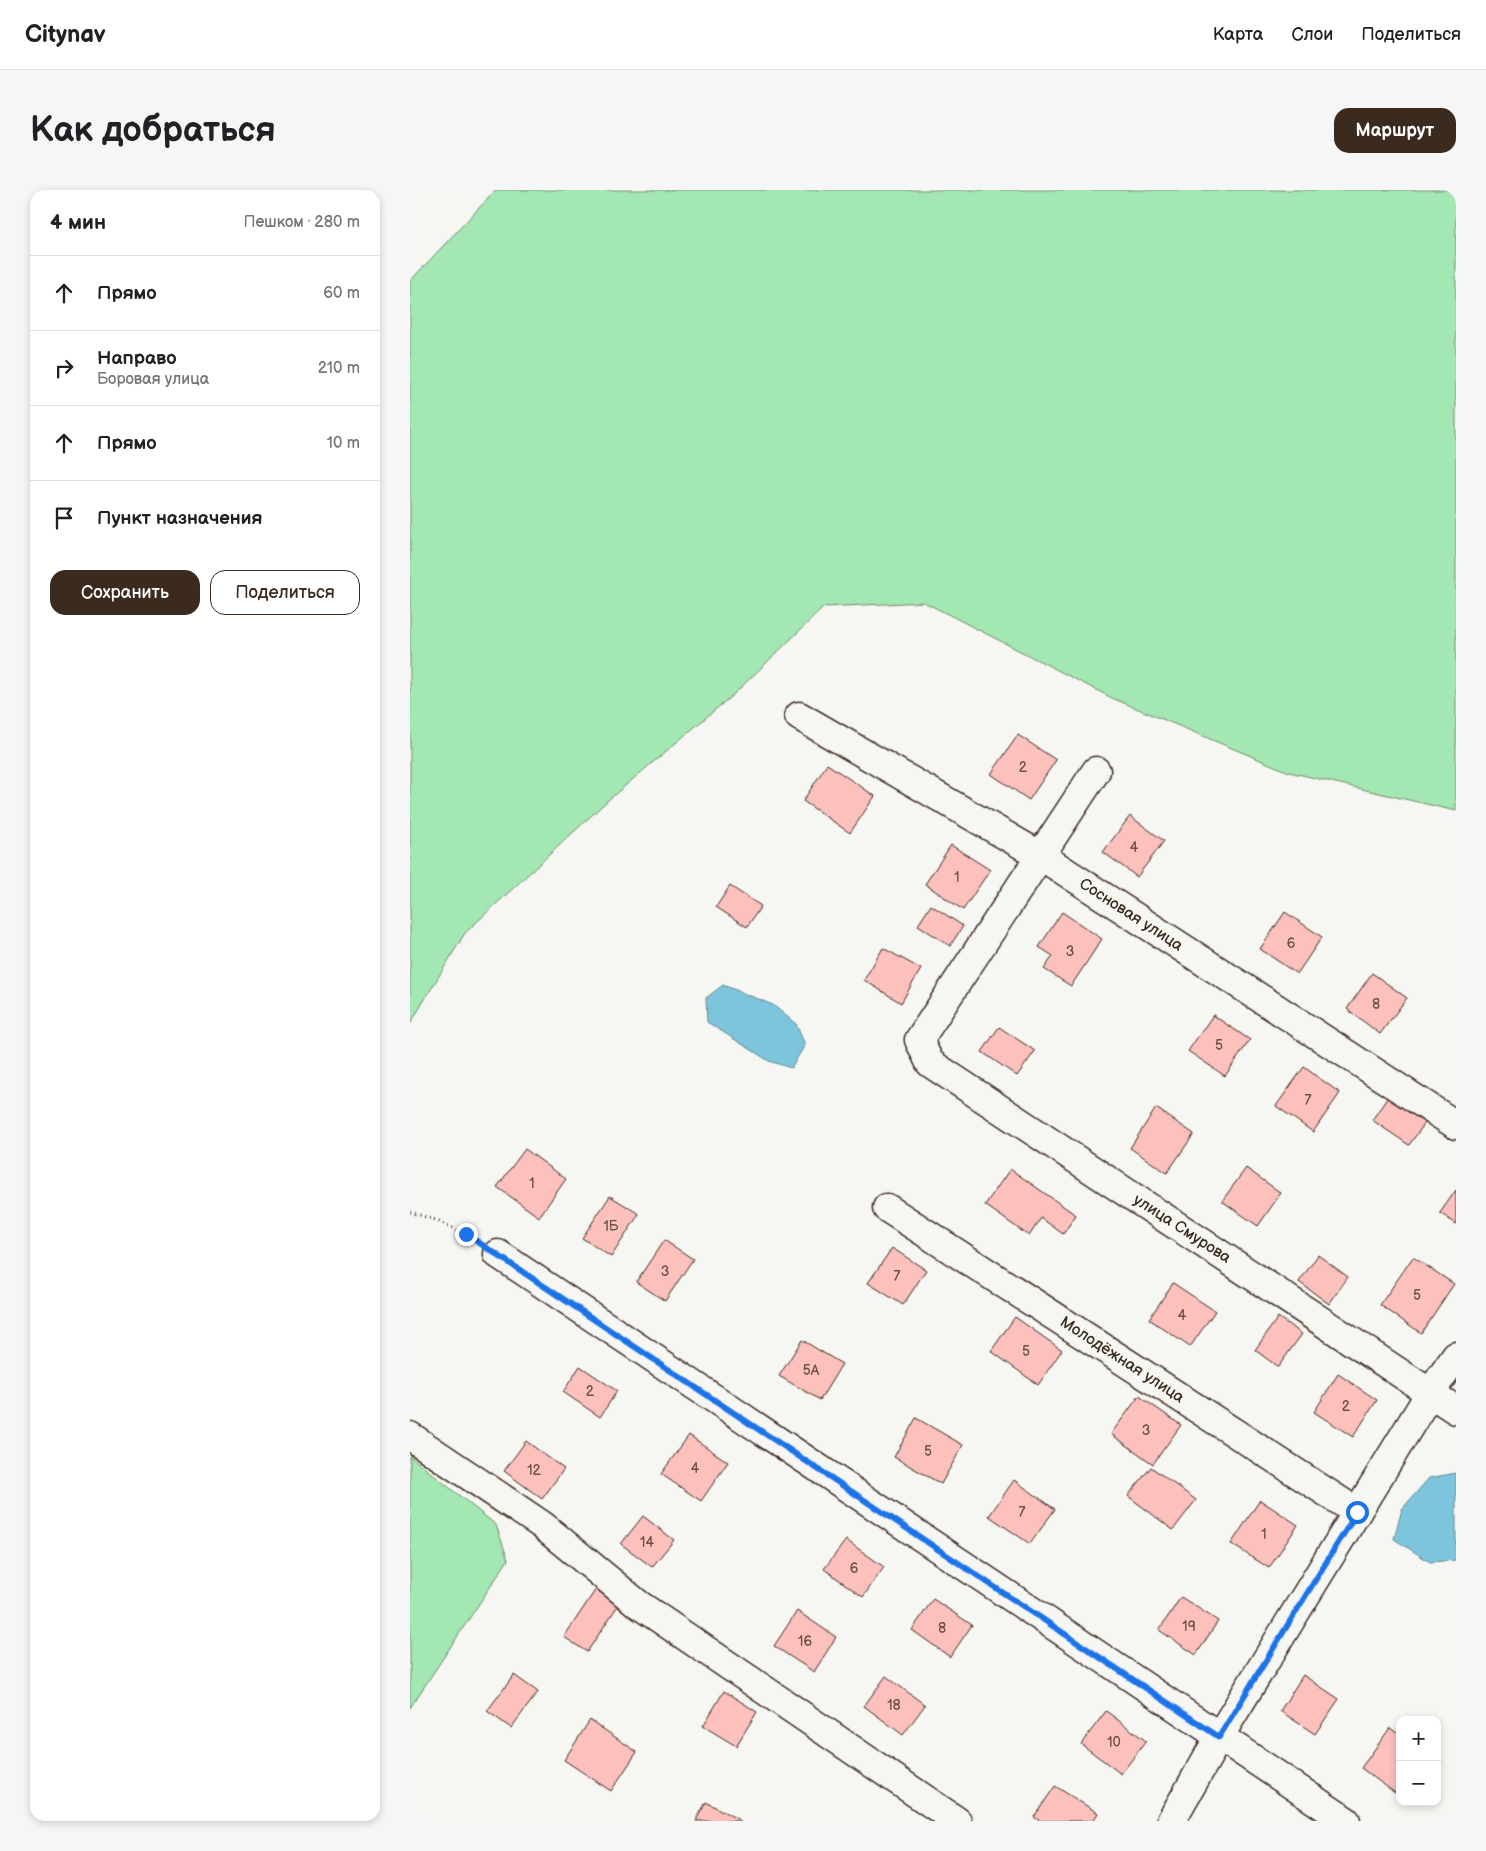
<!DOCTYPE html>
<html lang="ru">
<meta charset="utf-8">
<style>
body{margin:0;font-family:"Balsamiq Sans",sans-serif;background:#f6f6f6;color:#202124}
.controls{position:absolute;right:15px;bottom:15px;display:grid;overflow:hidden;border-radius:10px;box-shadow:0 2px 8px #0003}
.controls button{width:45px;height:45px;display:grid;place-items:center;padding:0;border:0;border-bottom:1px solid #e0e0e0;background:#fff;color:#202124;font:25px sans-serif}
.stop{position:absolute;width:15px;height:15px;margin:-11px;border:4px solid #1a73e8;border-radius:50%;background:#fff}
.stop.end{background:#1a73e8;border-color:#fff;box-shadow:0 1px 5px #0008}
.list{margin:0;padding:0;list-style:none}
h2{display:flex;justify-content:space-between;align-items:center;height:65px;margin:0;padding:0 20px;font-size:21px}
h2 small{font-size:16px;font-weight:400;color:#757577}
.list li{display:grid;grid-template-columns:32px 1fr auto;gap:15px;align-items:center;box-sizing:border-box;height:75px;padding:0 20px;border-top:1px solid #e0e0e0}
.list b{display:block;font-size:19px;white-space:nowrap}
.list p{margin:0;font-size:16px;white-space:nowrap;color:#757577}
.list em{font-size:16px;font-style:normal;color:#757577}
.actions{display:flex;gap:10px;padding:15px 20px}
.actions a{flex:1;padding:11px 0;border:1px solid #3b2a1e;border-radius:15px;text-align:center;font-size:18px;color:#3b2a1e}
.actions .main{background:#3b2a1e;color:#fff}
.icon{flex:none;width:28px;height:28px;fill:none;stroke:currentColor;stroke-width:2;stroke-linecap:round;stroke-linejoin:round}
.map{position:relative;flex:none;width:1046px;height:1631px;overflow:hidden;border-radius:15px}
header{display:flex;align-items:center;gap:30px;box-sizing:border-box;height:70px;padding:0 25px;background:#fff;border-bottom:1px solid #e0e0e0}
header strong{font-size:24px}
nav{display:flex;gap:28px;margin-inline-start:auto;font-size:18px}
.intro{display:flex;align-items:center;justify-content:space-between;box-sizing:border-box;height:120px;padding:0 30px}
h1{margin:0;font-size:35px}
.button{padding:12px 22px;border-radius:15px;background:#3b2a1e;color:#fff;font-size:18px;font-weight:700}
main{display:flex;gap:30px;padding:0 30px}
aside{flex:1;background:#fff;border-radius:15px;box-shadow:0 2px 8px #0003}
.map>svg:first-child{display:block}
</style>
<header>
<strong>Citynav</strong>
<nav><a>Карта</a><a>Слои</a><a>Поделиться</a></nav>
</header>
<div class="intro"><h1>Как добраться</h1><a class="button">Маршрут</a></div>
<main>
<aside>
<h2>4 мин<small>Пешком · 280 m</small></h2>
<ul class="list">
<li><svg class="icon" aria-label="ahead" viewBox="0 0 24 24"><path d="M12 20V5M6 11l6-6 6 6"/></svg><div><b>Прямо</b></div><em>60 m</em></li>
<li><svg class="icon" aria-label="right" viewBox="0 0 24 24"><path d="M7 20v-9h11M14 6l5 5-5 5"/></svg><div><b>Направо</b><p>Боровая улица</p></div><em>210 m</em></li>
<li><svg class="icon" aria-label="ahead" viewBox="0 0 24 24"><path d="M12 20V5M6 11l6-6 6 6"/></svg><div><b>Прямо</b></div><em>10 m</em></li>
<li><svg class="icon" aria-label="arrive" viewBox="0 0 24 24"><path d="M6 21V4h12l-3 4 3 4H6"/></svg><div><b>Пункт назначения</b></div></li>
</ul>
<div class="actions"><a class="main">Сохранить</a><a>Поделиться</a></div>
</aside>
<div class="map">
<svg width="1046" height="1631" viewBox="0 0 1046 1631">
<rect width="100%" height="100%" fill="#f6f6f2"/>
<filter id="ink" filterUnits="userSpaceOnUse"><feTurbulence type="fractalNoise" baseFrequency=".02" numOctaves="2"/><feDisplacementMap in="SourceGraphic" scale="10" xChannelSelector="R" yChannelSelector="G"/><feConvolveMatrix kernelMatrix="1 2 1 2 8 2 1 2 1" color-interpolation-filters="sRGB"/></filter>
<g filter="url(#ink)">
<!-- green -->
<g fill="#a3e8b3" stroke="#6f8968">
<polygon points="86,0 1046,0 1046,621 879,582 702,508 514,412 414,417 325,503 197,611 55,743 0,834 0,91"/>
<polygon points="0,1266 86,1335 98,1370 0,1518"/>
</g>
<!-- water -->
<g fill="#7dc5dd" stroke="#638791">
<polygon points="313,795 363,815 386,834 395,855 381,878 359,871 297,832 296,808"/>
<polygon points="1046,1283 1046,1370 1020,1372 984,1349 992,1319 1019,1288"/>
</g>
<!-- building -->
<g fill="#fcc0bd" stroke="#3b2a1e">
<polygon points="608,545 646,570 619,610 581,584"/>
<polygon points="417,574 465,606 440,643 393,611"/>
<polygon points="720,626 754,651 727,687 693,662"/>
<polygon points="541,655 580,680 553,720 515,694"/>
<polygon points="320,696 351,716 337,737 306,717"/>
<polygon points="521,715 553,736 540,756 508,735"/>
<polygon points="652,722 692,749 661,796 634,779 643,766 629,757"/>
<polygon points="875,722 912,747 887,784 850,759"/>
<polygon points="473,758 511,779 491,813 454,790"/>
<polygon points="962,783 997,808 970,844 937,819"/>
<polygon points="803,825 840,850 815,886 778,861"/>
<polygon points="589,837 625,861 607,886 572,862"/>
<polygon points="894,877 930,903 903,942 866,916"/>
<polygon points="978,907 1015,933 999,955 962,930"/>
<polygon points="746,918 784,944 757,983 720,958"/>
<polygon points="115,959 156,989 129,1027 87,997"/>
<polygon points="836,978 871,1003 848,1036 812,1011"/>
<polygon points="600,979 666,1025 653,1044 631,1028 619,1046 575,1015"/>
<polygon points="1046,1000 1046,1034 1030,1023"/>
<polygon points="200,1006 229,1024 201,1067 172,1048"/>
<polygon points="254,1050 283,1069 255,1111 226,1092"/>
<polygon points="482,1058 516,1080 493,1115 458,1093"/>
<polygon points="908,1065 938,1087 919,1114 889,1092"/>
<polygon points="1003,1067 1044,1094 1011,1143 970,1115"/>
<polygon points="763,1093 805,1121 780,1157 739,1129"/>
<polygon points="605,1127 652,1160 628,1195 581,1161"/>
<polygon points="868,1127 892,1144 868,1177 845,1160"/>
<polygon points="392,1150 432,1174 410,1210 369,1186"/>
<polygon points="170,1176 207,1201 190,1227 153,1202"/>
<polygon points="928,1184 967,1210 943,1247 904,1222"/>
<polygon points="729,1206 771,1235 743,1274 701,1244"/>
<polygon points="506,1228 553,1255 531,1294 484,1267"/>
<polygon points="279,1245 318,1272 291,1311 251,1284"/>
<polygon points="116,1251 154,1279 132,1309 94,1281"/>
<polygon points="741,1277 786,1310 763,1340 718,1306"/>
<polygon points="604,1290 645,1319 620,1354 579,1326"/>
<polygon points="850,1310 888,1335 859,1378 821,1354"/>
<polygon points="233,1326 264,1350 242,1377 211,1354"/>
<polygon points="436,1350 474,1377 453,1407 414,1379"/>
<polygon points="186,1399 209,1414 177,1462 154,1447"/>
<polygon points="771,1407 808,1431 786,1465 749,1440"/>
<polygon points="523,1409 562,1435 540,1467 502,1440"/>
<polygon points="387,1421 426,1447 404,1482 364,1456"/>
<polygon points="104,1485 128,1502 101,1538 77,1521"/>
<polygon points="893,1485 929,1509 905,1544 870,1521"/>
<polygon points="476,1486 515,1515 493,1545 454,1516"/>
<polygon points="314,1501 347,1522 326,1556 293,1536"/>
<polygon points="696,1521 736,1551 711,1584 671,1554"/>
<polygon points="180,1530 227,1562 201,1601 154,1570"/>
<polygon points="980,1538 990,1545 990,1596 985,1603 951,1578"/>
<polygon points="645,1596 688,1623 683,1631 630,1631 624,1627"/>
<polygon points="296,1612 331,1631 286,1631"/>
</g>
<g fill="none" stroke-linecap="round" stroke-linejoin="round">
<defs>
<g id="street">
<polyline points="389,526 631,666 1046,935"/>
<polyline points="686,581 509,850 520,873 1046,1220"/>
<polyline points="477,1018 947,1322"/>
<polyline points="88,1064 936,1631"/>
<polyline points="0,1246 132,1335 228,1414 547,1631"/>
<polyline points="761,1631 809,1547 1020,1203 1046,1166"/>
</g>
</defs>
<!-- street casing -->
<use href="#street" stroke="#3b2a1e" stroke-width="31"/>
<!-- path -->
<polyline stroke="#3b2a1e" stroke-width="3" stroke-dasharray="1 4" stroke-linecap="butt" points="0,1022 29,1031 66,1050"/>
<!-- street -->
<use href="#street" stroke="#f6f6f2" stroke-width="28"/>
</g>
</g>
<g fill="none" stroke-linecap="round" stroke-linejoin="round" filter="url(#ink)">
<!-- route -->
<polyline stroke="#1a73e8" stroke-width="6" points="56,1044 809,1547 947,1322"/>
</g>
<g text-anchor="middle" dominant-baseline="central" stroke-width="5" stroke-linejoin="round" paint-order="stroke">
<!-- number labels -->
<g font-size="14" fill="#6b5046">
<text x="613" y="577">2</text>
<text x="724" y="657">4</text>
<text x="547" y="687">1</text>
<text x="881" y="753">6</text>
<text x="660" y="761">3</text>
<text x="966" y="814">8</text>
<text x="809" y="855">5</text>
<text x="898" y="910">7</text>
<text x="122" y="993">1</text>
<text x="201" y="1036">1Б</text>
<text x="255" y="1081">3</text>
<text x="487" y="1086">7</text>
<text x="1007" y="1105">5</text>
<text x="772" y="1125">4</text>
<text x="616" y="1161">5</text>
<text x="401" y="1180">5А</text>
<text x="180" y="1201">2</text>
<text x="936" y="1216">2</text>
<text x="736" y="1240">3</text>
<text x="518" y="1261">5</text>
<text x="285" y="1278">4</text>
<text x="124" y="1280">12</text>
<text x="612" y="1322">7</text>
<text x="854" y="1344">1</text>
<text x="237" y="1352">14</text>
<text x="444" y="1378">6</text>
<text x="779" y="1436">19</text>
<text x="532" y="1438">8</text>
<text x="395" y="1451">16</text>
<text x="484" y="1515">18</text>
<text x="704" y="1552">10</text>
</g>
<!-- street labels -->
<g font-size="16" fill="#3b2a1e" stroke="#f6f6f2">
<text transform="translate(721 725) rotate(33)">Сосновая улица</text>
<text transform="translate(772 1039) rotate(33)">улица Смурова</text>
<text transform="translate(712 1170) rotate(33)">Молодёжная улица</text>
</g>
</g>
</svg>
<div class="controls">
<button>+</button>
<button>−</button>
</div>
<div class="stop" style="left:947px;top:1322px"></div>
<div class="stop end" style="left:56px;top:1044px"></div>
</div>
</main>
